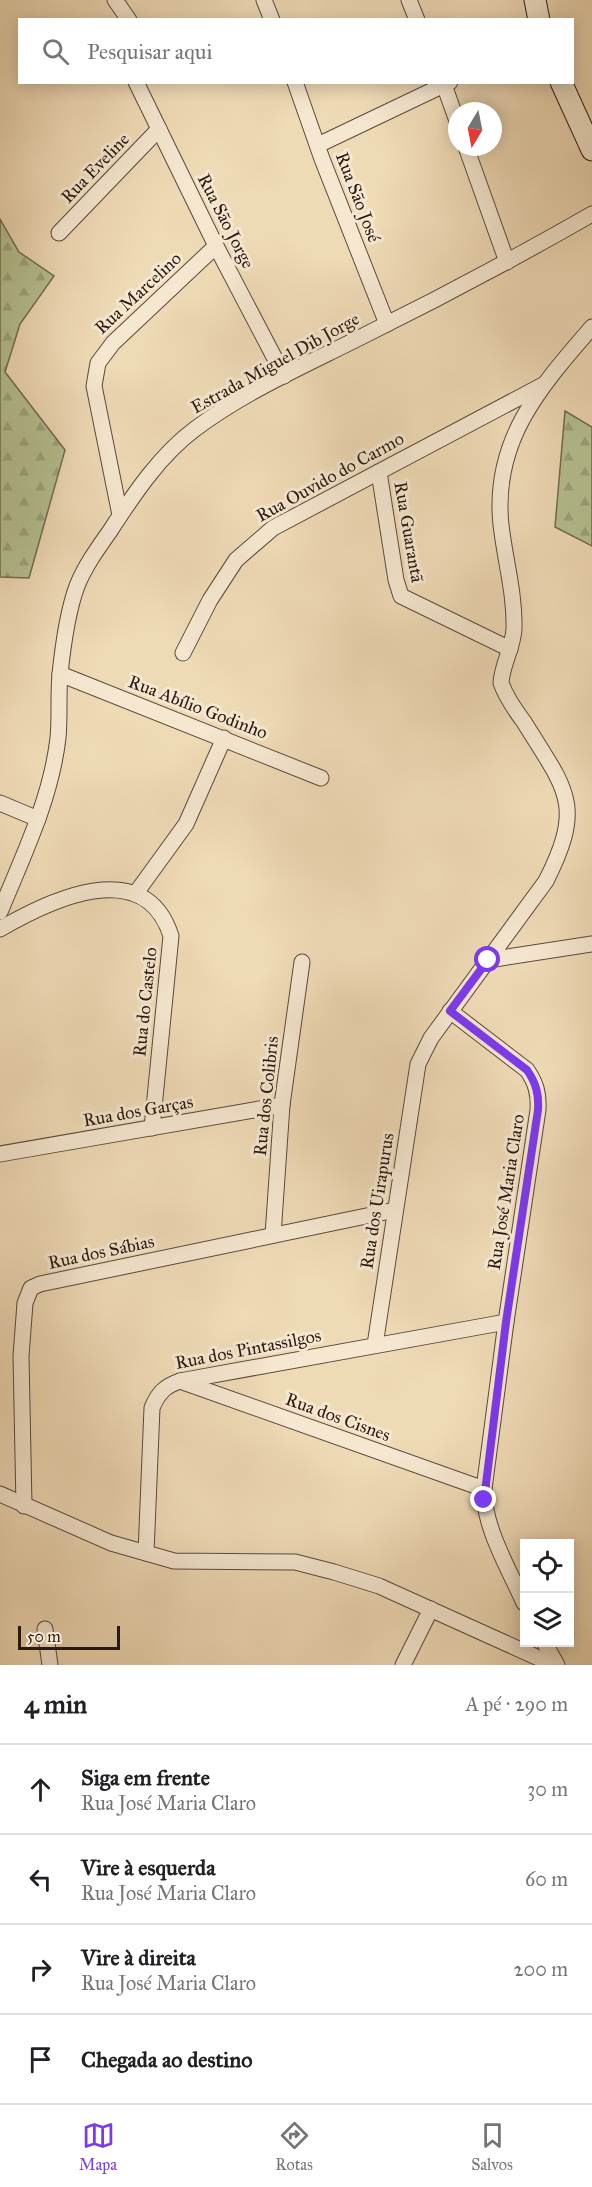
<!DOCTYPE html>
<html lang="pt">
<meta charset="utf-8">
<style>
body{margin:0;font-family:"IM FELL Great Primer",serif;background:#f2f2f2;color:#202124}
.controls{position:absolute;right:18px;bottom:18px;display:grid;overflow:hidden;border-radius:0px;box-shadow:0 3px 15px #0003}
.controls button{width:54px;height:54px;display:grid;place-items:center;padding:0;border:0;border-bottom:2px solid #e0e0e0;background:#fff;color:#202124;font:30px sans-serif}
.compass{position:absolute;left:448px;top:102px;width:54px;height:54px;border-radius:50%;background:#fff;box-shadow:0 3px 15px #0003;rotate:190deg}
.scale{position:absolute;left:18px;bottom:15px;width:102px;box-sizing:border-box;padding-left:6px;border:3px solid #291910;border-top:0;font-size:16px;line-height:21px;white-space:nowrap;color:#291910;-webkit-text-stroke:4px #f5e7d0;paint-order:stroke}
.stop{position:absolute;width:18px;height:18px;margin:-14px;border:4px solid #7c3aed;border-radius:50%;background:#fff}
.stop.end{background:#7c3aed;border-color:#fff;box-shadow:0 2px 6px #0008}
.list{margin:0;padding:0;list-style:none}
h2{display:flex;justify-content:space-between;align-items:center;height:78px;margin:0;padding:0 24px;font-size:26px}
h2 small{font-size:20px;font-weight:400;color:#757577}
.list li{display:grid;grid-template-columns:39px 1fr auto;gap:18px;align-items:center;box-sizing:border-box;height:90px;padding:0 24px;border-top:2px solid #e0e0e0}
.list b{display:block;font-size:22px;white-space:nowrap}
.list p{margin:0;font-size:20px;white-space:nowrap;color:#757577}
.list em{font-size:20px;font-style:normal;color:#757577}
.icon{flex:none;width:33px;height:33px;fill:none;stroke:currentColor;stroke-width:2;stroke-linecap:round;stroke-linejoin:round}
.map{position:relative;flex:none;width:592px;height:1665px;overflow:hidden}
.search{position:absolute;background:#fff;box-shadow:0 3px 15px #0003;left:18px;right:18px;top:18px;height:66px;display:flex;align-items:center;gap:15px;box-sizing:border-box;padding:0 21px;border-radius:0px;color:#757577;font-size:22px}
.sheet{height:438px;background:#fff}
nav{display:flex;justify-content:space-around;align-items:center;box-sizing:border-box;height:84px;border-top:2px solid #e0e0e0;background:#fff;font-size:16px;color:#757577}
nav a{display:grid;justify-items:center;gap:3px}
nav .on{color:#7c3aed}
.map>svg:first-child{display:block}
</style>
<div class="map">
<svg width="592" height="1665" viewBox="0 0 592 1665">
<defs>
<pattern id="forest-firs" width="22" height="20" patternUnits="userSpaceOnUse" patternTransform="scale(1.5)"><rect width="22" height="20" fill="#b5c091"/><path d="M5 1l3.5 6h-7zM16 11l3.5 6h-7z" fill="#9ca47c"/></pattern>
</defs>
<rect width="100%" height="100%" fill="#efdab6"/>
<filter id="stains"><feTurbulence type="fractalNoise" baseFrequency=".00333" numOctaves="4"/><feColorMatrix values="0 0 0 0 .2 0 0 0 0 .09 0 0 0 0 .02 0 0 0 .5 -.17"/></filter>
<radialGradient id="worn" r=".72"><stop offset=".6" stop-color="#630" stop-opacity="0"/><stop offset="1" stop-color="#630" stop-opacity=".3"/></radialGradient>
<!-- forest -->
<g fill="url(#forest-firs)" stroke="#6f6c50" stroke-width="1.5">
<polygon points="0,219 19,252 54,276 20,324 5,372 65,450 29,578 0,577"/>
<polygon points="565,411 592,427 592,546 555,527"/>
</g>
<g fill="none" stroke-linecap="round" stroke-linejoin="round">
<defs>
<g id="street">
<polyline points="115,0 129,20"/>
<polyline points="264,0 272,20"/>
<polyline points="409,0 417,20"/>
<polyline points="136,82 216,246 284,376"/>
<polyline points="295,82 322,159 387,324"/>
<polyline points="443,82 457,121"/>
<polyline points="318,145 450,82"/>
<polyline points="466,147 507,262"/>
<polyline points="59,233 159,129"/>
<polyline points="379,472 396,580 401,596 510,649"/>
<polyline points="120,515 94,386 98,363 113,343 216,246"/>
<polyline points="183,653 210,600 236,560 273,528 543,385"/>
<polyline points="60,674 321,778"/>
<polyline points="0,803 38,819"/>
<polyline points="136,893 186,824 224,738"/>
<path d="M0 912C23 856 51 799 58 738 60 717 58 695 60 674 63 645 67 613 77 586 85 566 98 548 110 531 134 494 160 455 195 429 247 390 308 364 365 335 442 297 517 257 592 214"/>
<path d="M0 929C50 900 145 854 171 936L152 1128"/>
<polyline points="488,960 592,944"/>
<path d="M450 1011 527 1070C536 1083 539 1094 538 1110L506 1322 484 1489C483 1526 509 1569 524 1603"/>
<polyline points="0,1154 282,1105"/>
<polyline points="273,1235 282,1105 302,962"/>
<path d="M375 1345 418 1064 431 1038 546 881C585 804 566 790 524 722 515 710 506 697 501 683 502 664 513 648 514 629 515 594 505 560 501 525 492 440 541 386 592 327"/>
<polyline points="180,1381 484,1489"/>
<polyline points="0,1494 111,1543 174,1561 295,1562 334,1572 379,1586 554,1665"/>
<polyline points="24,1506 21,1356 25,1303 31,1288 40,1284 395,1210"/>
<path d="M146 1553 152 1408C158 1393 165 1386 180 1381L506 1322"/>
<polyline points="45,1629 50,1665"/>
<polyline points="544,1642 557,1665"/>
<polyline points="403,1665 431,1609"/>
</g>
<g id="secondary">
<polyline points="535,0 539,20"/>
<polyline points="561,82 592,150"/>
</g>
</defs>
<!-- street casing -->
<use href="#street" stroke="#5a493a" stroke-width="17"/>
<!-- secondary casing -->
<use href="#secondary" stroke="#291910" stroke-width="23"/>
<!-- street -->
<use href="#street" stroke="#f5e7d0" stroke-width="15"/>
<!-- secondary -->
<use href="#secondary" stroke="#f5e7d0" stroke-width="21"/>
</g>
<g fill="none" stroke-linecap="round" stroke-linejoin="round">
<!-- route -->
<path stroke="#7c3aed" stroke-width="8" d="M484 1500 506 1322 538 1110C539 1094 536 1083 527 1070L450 1011 488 960"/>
</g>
<g text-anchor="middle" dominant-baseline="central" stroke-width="6" stroke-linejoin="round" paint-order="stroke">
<!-- street labels -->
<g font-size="18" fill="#291910" stroke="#f5e7d0">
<text transform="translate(95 168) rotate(-46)">Rua Eveline</text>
<text transform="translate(358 197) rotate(69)">Rua São José</text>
<text transform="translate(226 221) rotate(63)">Rua São Jorge</text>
<text transform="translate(138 293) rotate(-43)">Rua Marcelino</text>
<text transform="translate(275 363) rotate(-29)">Estrada Miguel Dib Jorge</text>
<text transform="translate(330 477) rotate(-29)">Rua Ouvido do Carmo</text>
<text transform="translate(409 532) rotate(80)">Rua Guarantã</text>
<text transform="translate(198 707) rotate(21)">Rua Abílio Godinho</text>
<text transform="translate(145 1002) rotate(-84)">Rua do Castelo</text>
<text transform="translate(266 1096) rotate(-84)">Rua dos Colibris</text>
<text transform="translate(138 1111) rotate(-10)">Rua dos Garças</text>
<text transform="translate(506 1192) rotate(-81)">Rua José Maria Claro</text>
<text transform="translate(377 1201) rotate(-81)">Rua dos Uirapurus</text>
<text transform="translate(101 1252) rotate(-12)">Rua dos Sábias</text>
<text transform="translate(248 1349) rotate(-11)">Rua dos Pintassilgos</text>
<text transform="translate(338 1417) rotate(20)">Rua dos Cisnes</text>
</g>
</g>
<rect width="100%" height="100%" filter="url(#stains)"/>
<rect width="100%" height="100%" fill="url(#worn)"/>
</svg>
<div class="controls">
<button><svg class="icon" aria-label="locate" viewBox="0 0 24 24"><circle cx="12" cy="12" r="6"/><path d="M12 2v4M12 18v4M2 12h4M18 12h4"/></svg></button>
<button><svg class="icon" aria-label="layers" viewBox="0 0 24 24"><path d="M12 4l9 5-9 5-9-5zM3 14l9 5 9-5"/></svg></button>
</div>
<svg class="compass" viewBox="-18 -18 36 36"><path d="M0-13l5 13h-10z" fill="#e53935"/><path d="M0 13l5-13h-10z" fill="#757577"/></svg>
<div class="scale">50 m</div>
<div class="stop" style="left:488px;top:960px"></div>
<div class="stop end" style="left:484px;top:1500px"></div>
<div class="search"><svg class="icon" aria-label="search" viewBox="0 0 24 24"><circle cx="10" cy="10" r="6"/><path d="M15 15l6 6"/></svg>Pesquisar aqui</div>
</div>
<section class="sheet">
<h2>4 min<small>A pé · 290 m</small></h2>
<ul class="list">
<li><svg class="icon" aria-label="ahead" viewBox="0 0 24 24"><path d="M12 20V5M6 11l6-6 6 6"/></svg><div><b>Siga em frente</b><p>Rua José Maria Claro</p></div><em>30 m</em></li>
<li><svg class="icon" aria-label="left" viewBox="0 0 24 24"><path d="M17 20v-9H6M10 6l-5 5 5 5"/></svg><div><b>Vire à esquerda</b><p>Rua José Maria Claro</p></div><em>60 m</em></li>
<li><svg class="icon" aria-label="right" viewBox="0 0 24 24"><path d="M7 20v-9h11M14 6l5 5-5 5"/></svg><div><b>Vire à direita</b><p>Rua José Maria Claro</p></div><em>200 m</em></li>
<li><svg class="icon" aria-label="arrive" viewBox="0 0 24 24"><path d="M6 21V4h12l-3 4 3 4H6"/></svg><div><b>Chegada ao destino</b></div></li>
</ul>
</section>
<nav>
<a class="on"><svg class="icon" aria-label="map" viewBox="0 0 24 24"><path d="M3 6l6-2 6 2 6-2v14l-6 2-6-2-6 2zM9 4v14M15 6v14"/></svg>Mapa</a>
<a><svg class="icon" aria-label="directions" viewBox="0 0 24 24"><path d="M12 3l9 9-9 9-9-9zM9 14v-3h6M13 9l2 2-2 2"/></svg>Rotas</a>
<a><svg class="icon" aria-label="saved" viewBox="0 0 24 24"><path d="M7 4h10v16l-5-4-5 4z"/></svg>Salvos</a>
</nav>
